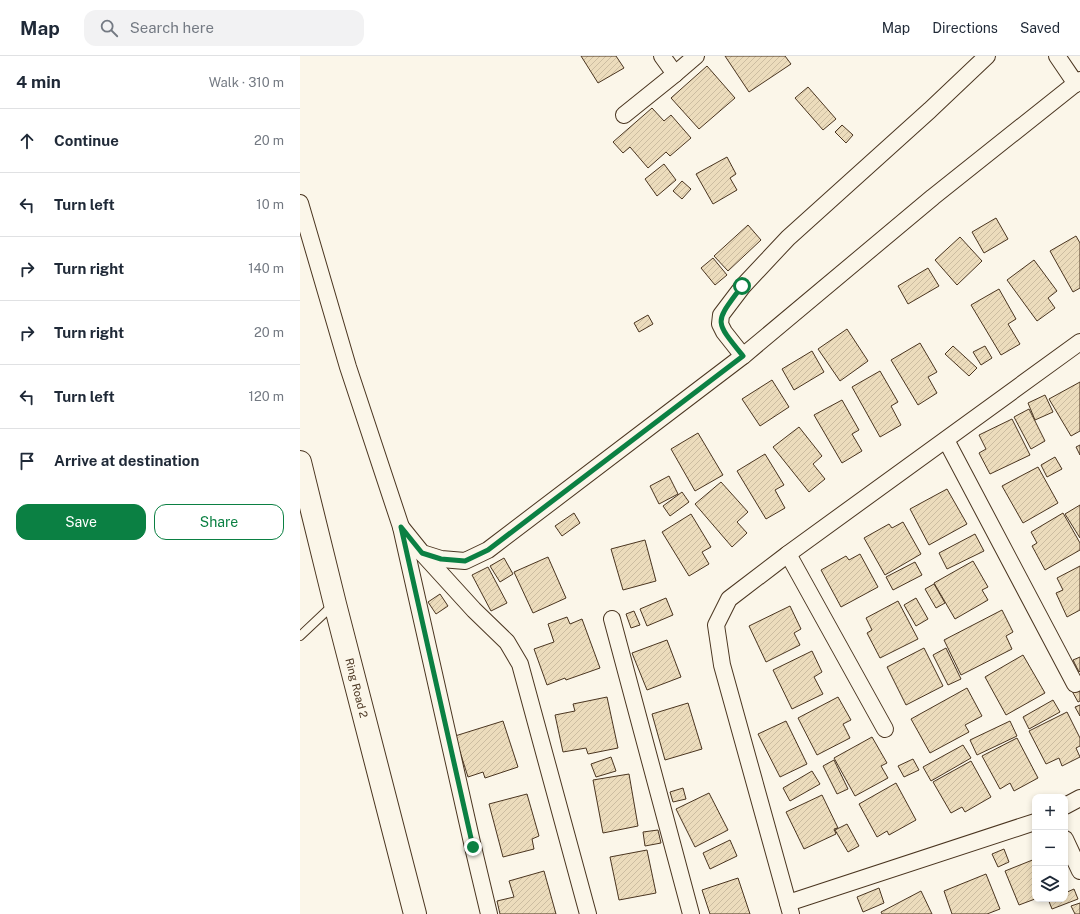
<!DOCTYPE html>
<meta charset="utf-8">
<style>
body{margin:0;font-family:"Public Sans",sans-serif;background:#f2f2f3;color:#1f2937}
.controls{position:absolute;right:12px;bottom:12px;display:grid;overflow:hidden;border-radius:8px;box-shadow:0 2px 6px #0003}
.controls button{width:36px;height:36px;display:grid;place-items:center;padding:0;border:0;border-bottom:1px solid #e0e1e3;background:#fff;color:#1f2937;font:20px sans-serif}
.stop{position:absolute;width:12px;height:12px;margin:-9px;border:3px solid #0b8043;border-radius:50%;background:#fff}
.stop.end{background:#0b8043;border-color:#fff;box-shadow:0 1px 4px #0008}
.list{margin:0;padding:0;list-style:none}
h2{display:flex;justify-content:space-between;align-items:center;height:52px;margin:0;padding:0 16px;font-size:17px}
h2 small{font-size:13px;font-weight:400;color:#747a83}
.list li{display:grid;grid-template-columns:26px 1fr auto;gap:12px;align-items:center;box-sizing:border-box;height:64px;padding:0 16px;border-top:1px solid #e0e1e3}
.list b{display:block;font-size:15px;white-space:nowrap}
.list em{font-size:13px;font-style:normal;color:#747a83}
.actions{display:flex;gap:8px;padding:12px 16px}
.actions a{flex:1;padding:9px 0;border:1px solid #0b8043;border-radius:12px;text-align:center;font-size:14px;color:#0b8043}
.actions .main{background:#0b8043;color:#fff}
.icon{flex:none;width:22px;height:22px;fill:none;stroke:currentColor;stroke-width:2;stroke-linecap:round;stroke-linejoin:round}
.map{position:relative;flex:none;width:780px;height:858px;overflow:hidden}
header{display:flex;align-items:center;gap:24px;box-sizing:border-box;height:56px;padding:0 20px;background:#fff;border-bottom:1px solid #e0e1e3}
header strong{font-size:19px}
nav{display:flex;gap:22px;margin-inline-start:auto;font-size:14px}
.search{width:280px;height:36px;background:#f2f2f3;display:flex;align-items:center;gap:10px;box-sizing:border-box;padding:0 14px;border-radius:12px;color:#747a83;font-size:15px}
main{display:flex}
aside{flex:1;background:#fff}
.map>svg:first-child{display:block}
</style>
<header>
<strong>Map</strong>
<div class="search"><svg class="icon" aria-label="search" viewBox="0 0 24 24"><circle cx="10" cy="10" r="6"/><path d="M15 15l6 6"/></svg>Search here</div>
<nav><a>Map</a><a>Directions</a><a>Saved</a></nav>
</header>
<main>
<aside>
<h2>4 min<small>Walk · 310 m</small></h2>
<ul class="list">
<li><svg class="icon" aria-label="ahead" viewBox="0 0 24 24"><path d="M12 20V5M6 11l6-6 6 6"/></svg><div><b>Continue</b></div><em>20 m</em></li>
<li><svg class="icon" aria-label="left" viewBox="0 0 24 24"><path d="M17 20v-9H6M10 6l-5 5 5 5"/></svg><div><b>Turn left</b></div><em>10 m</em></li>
<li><svg class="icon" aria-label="right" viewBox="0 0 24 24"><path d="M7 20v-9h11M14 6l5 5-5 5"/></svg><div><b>Turn right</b></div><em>140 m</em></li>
<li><svg class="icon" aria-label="right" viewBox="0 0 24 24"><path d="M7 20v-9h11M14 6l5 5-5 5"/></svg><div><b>Turn right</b></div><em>20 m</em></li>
<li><svg class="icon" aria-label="left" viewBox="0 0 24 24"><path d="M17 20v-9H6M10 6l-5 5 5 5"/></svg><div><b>Turn left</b></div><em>120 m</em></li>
<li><svg class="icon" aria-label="arrive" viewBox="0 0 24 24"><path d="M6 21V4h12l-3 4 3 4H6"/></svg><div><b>Arrive at destination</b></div></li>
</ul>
<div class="actions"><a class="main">Save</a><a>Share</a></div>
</aside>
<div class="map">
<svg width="780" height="858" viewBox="0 0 780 858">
<defs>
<pattern id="building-hatch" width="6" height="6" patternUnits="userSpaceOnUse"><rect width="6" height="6" fill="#ecdcbc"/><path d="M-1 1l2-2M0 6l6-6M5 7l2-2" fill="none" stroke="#ccbda1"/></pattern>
</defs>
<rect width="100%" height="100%" fill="#fbf6e9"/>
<!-- building -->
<g fill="url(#building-hatch)" stroke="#4a3520">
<polygon points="281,0 316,0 324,12 298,27"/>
<polygon points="425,0 485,0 491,8 449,36"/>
<polygon points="407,10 435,42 399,73 371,42"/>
<polygon points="508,31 536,63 523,74 495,42"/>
<polygon points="352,52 364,65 371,59 391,82 370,100 366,96 348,112 330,91 323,97 313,86"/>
<polygon points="542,69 553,79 546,87 535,76"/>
<polygon points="427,101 436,118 430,122 437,134 413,148 396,118"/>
<polygon points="364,108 376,124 357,140 345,123"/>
<polygon points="382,125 391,133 382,143 373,135"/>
<polygon points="696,162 708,183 684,197 672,176"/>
<polygon points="448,169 461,184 428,215 414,200"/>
<polygon points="776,180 780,187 780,232 773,236 750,195"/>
<polygon points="660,181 682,205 657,229 635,204"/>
<polygon points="413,202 427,219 415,229 401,212"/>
<polygon points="734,204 757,235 748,242 755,252 737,265 707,224"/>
<polygon points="628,212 639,230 608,248 598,230"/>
<polygon points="699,233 716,263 708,268 720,288 701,299 671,249"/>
<polygon points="348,259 353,268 339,276 334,267"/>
<polygon points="547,273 568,305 540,325 518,293"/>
<polygon points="620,287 637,316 628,321 637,337 618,349 591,304"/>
<polygon points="653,290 677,312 669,320 645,298"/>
<polygon points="685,290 692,302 681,309 673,296"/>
<polygon points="512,295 524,316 494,334 482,313"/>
<polygon points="580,315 598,346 591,350 601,369 580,381 552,331"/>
<polygon points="472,324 489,351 460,370 442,343"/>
<polygon points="780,326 780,375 771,380 749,343"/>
<polygon points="745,339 753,356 735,364 728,347"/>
<polygon points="542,344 559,374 552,378 562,395 542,407 514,359"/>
<polygon points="729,353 745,385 731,393 714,361"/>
<polygon points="712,363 730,399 690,418 679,397 686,393 679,379"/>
<polygon points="499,371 522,400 513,408 525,423 509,436 473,391"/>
<polygon points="398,377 423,419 395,435 371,393"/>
<polygon points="780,389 780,399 776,391"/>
<polygon points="465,398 484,429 475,434 485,452 466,463 437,415"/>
<polygon points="755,401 762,413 747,421 741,409"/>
<polygon points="738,411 758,447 723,467 702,430"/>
<polygon points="369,420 378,438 359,448 350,430"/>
<polygon points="421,426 448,456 437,466 447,477 432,491 395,448"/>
<polygon points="647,433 667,468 629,489 610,453"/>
<polygon points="382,436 389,446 370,460 363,450"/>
<polygon points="780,449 780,482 765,458"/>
<polygon points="274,457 280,467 262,480 255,470"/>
<polygon points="763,457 780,487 780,494 745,514 732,490 737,487 731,476"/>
<polygon points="391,458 411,491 402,496 409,508 389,520 362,476"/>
<polygon points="603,466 621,498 585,519 564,482 589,468 592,472"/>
<polygon points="675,478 684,495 647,513 639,497"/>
<polygon points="345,484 356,525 323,534 311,493"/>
<polygon points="560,498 578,531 541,551 521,514 546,500 549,504"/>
<polygon points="248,501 266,542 233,557 214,516"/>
<polygon points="204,502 213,518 200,526 190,510"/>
<polygon points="673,505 688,531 682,534 688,544 655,563 634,527"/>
<polygon points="615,506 622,519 593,534 586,521"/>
<polygon points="780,510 780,554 767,561 756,537 763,534 757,522"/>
<polygon points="188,511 207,547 191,555 172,519"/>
<polygon points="634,528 645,547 636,552 625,533"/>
<polygon points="140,538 148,550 136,558 128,546"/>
<polygon points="366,542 373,559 347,570 340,553"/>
<polygon points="616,542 628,563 616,570 604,549"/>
<polygon points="598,545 618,583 580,602 567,577 572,574 566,562"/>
<polygon points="490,550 501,573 494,577 500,589 466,606 449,570"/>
<polygon points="702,554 713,576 706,580 712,593 661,619 644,584"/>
<polygon points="334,555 340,569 331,572 326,558"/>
<polygon points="267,561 270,568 282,563 300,612 266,624 265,622 247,629 234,593 254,586 248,568"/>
<polygon points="367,584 381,621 347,634 332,597"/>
<polygon points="624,592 643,630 606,649 587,611"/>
<polygon points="646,592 661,623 648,629 633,599"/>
<polygon points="512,595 522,616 514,621 523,638 492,653 473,614"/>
<polygon points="723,599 745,637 706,659 685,621"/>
<polygon points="780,601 780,615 779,616 773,604"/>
<polygon points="780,631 780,645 778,646 772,635"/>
<polygon points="667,632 682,660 665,669 669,676 630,697 611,663"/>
<polygon points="307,641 318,692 288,698 286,692 263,696 255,659 275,655 273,648"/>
<polygon points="538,641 551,664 543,668 550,682 517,699 498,662"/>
<polygon points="753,644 760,656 729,673 723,661"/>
<polygon points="388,647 402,693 365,704 352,658"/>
<polygon points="780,649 780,660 775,651"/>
<polygon points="767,656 780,682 780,690 776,692 780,701 762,710 759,702 746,708 729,675"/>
<polygon points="203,665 218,711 185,722 183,716 168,721 155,680"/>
<polygon points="486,665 507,708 480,721 458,678"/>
<polygon points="710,665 717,680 677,699 670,684"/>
<polygon points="572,681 587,707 581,710 588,722 555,740 534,702"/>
<polygon points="717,682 738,722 714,735 710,727 700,733 682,700"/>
<polygon points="663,689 671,702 631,725 623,711"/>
<polygon points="311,701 316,715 296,721 291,708"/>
<polygon points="613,703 619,714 604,721 598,710"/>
<polygon points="534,704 548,733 537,738 523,710"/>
<polygon points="671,705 691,741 665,756 662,751 651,757 633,726"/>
<polygon points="512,715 520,728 490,745 483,732"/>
<polygon points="329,718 338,770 303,777 293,724"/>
<polygon points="596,727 616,764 589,779 587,775 577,781 559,748"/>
<polygon points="383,732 386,743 373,746 370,736"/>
<polygon points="409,737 428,774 395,791 376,753"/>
<polygon points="227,738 239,780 232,783 234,793 203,801 189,748"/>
<polygon points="522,739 538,772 534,773 536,778 504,793 486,756"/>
<polygon points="547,768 559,790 548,796 535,774"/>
<polygon points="358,774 361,787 345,790 343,776"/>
<polygon points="430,784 437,800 410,813 403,797"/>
<polygon points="704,793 709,806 698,811 692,798"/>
<polygon points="347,794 356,837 319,844 310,801"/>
<polygon points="735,803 735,843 719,849 705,815"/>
<polygon points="244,815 256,858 200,858 197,845 214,841 209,825"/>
<polygon points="686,818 700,853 687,858 652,858 644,835"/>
<polygon points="438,822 450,858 410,858 402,834"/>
<polygon points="579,832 584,847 563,856 557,841"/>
<polygon points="774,833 778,843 752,853 748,843 765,843 765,837"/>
<polygon points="621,835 632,858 582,858 581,856"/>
<polygon points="780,847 780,858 775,858 771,850"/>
</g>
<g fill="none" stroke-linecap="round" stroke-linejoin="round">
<defs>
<polyline id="lane" points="0,580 33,549"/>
<g id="street">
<polyline points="362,0 375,18"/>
<polyline points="757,0 776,28"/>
<polyline points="324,59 375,18 396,0"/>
<polyline points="0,147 48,311 101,471 173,791 189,858"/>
<polyline points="443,300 424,276 420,268 421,259 443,230 488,182 630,54 687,0"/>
<polyline points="646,384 775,628"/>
<polyline points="101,471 122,497 141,503 165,505 188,494 443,300 633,141 780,24"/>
<polyline points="122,497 174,554 207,586 220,608 288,858"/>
<polyline points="488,498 585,673"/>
<polyline points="312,563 391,858"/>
<polyline points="765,750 780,742"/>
<polyline points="765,783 780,815"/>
<polyline points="488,847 735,766"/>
<polyline points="491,858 422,609 416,569 429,543 488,498 780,286"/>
</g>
<g id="primary">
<path id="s1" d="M0 406 35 548 115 858"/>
</g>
</defs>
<!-- lane casing -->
<use href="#lane" stroke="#4a3520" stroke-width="10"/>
<!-- street casing -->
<use href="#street" stroke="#4a3520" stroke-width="18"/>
<!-- primary casing -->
<use href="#primary" stroke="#4a3520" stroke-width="24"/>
<!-- lane -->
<use href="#lane" stroke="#fbf6e9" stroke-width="8"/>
<!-- street -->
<use href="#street" stroke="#fbf6e9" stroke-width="16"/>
<!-- primary -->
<use href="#primary" stroke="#fbf6e9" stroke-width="22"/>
</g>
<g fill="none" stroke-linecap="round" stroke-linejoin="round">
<!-- route -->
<path stroke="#0b8043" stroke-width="5" d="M173 791 101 471 122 497 141 503 165 505 188 494 443 300C413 263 415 267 442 230"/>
</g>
<g text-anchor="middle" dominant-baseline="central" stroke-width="3" stroke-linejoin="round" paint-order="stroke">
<!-- street labels -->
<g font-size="11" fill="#4a3520" stroke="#fbf6e9">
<text stroke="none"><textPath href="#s1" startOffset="233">Ring Road 2</textPath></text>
</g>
</g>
</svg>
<div class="controls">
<button>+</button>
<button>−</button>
<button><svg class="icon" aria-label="layers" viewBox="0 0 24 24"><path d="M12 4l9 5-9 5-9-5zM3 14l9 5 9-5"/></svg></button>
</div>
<div class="stop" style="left:442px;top:230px"></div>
<div class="stop end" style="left:173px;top:791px"></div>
</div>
</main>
